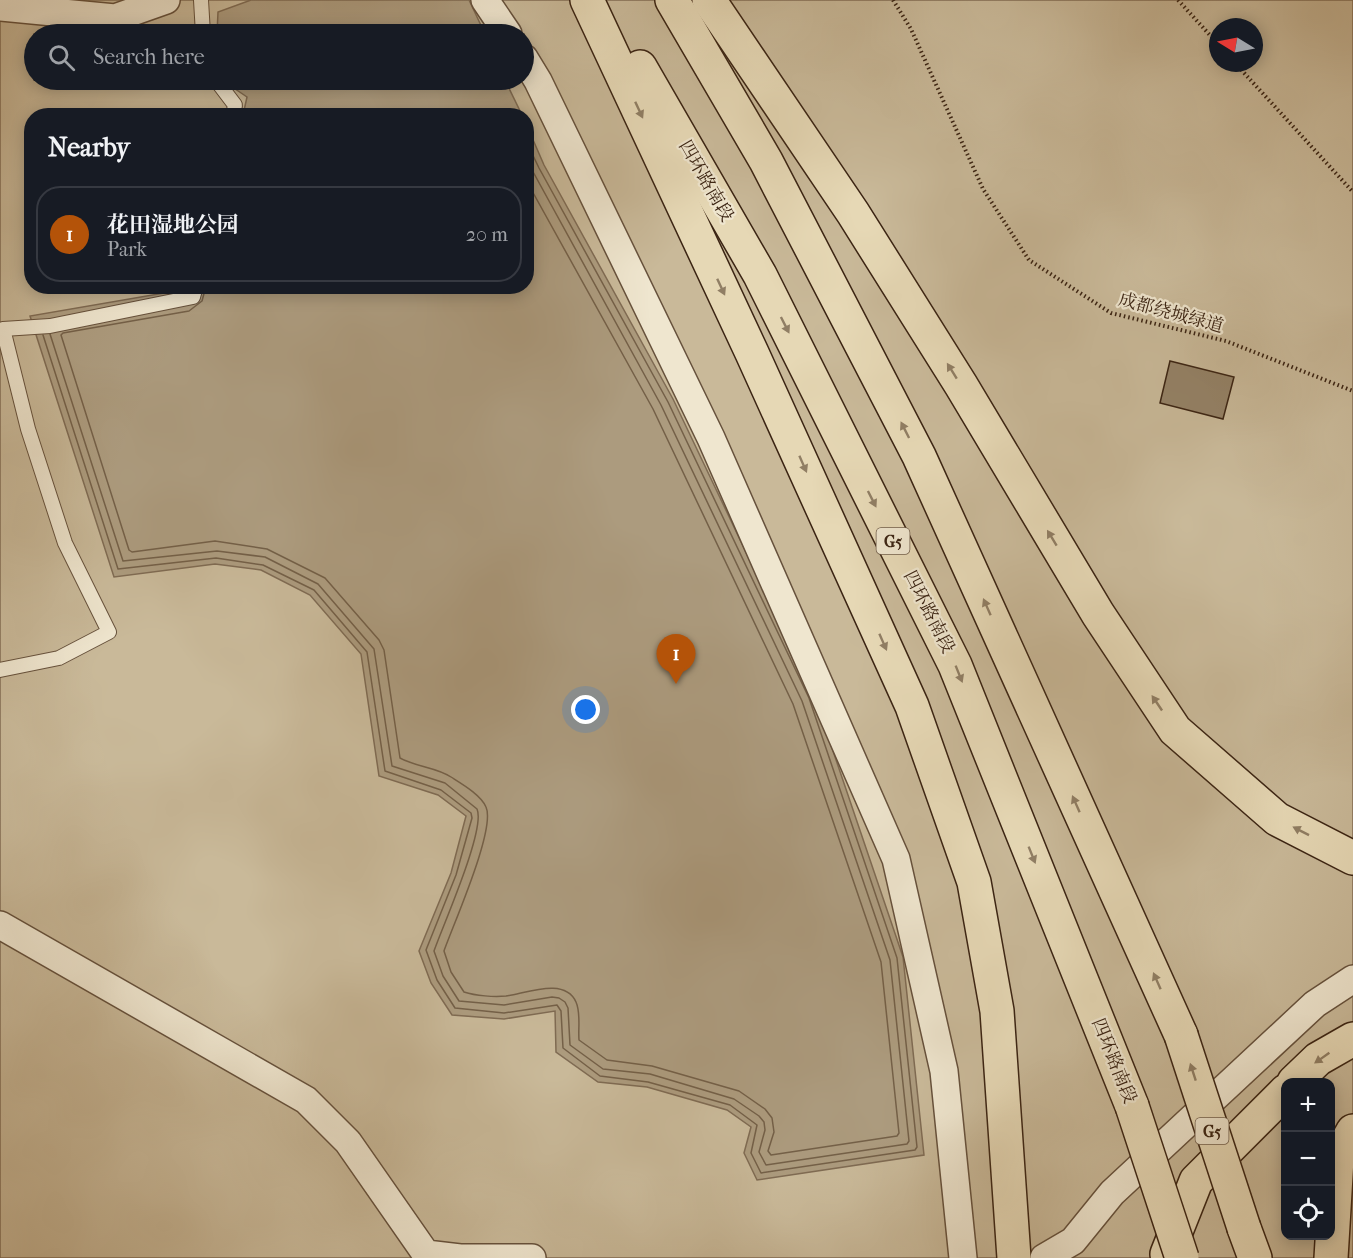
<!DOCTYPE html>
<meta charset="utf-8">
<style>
body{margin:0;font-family:"IM FELL French Canon","Noto Serif SC",serif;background:#20242c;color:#f1f3f6}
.controls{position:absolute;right:18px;bottom:18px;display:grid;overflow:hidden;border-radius:12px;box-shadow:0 3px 15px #0003}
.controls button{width:54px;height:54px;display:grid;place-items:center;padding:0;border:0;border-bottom:2px solid #363941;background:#171b24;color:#f1f3f6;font:30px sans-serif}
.compass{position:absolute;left:1209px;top:18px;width:54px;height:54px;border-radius:50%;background:#171b24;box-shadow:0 3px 15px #0003;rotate:280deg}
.you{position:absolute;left:586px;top:710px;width:21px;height:21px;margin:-15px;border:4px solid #fff;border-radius:50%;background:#1a73e8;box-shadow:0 0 0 9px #1a73e833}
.badge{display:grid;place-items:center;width:39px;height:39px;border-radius:50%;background:#b45309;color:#fff;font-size:20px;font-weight:700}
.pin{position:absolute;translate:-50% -50px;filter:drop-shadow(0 2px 3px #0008)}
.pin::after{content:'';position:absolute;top:32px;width:21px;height:18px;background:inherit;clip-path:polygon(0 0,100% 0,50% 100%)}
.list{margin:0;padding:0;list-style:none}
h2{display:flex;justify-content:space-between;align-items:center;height:78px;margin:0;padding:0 24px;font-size:26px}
h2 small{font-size:20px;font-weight:400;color:#9ea1a6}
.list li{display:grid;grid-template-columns:39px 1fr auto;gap:18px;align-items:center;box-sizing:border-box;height:96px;margin:0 12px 12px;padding:0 12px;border:2px solid #363941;border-radius:24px}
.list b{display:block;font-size:22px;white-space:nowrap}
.list p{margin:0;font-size:20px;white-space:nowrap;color:#9ea1a6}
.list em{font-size:20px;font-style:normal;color:#9ea1a6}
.icon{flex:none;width:33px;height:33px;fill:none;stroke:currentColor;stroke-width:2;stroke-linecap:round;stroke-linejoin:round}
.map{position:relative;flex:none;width:1353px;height:1258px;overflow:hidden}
.search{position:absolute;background:#171b24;box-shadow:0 3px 15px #0003;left:24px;top:24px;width:510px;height:66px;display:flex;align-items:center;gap:15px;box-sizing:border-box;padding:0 21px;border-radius:33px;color:#9ea1a6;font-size:22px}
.panel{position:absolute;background:#171b24;box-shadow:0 3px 15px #0003;left:24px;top:108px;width:510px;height:186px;border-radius:24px}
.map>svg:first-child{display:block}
</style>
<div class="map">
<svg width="1353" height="1258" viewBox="0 0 1353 1258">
<rect width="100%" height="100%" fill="#e6d8b5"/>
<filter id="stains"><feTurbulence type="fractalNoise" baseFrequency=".00333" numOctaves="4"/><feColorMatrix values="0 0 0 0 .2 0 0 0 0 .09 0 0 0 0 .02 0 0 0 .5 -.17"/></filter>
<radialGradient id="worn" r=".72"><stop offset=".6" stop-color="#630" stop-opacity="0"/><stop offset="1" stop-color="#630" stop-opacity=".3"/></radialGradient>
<!-- green -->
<path fill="#c9b999" stroke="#826e56" stroke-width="1.5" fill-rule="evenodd" d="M0 0H1353V1258H0ZM1218 27H1254V63H1218ZM34 34H524V80H34ZM32 116H526V286H32ZM1286 1082H1330V1236H1286Z"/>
<!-- water -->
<g fill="#ac9b7e" stroke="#7f6b53" stroke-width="1.5">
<polygon points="251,0 469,0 485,34 217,34 218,12"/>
<polygon points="222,80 505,80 522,115 243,115 247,97"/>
<polygon points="527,126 544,165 673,399 814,695 903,957 924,1155 757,1180 744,1153 751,1127 727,1110 647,1087 598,1082 556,1052 555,1011 504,1019 452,1015 431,983 419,951 451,873 466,816 438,795 379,776 361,654 310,595 261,570 215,564 114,577 30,316 199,287 526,286"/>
</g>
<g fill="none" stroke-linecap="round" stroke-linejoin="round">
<!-- shore -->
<g stroke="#746048" stroke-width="1.5">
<path d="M206 286 202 301 189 311 63 333 61 335 129 550 132 552 215 541 267 549 325 578 379 640 384 650 400 758C416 767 436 767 451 777 462 784 481 795 486 807 496 829 453 925 444 951L451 972 464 992C476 996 494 997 506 996 527 993 565 977 576 1002 581 1013 578 1028 579 1040L607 1060 652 1066 739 1091 765 1109 772 1118 774 1132 768 1151 771 1155 897 1136 899 1133 881 962 793 704 653 409 526 180"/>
<path d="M50 334 123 561 217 551 265 557 318 584 374 649 392 766 445 783 477 809C486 829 443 925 434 951L443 976 459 1001 504 1005 552 997 559 998 565 1002 568 1008 570 1045 603 1069 650 1074 734 1099 759 1116 764 1122 765 1130 759 1152 766 1165 907 1144 909 1141 890 960 802 701 661 405 526 159"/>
<polyline points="43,335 118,569 216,558 263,565 314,590 367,652 385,771 441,790 471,813 472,818 456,875 426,950 437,980 455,1008 504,1013 557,1005 561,1011 563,1048 600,1076 648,1082 730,1105 757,1125 751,1153 761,1173 915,1150 917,1147 897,958 809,698 668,402 539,168 526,141"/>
</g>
</g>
<!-- building -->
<polygon fill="#948267" stroke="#3b2413" stroke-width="1.5" points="1170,361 1234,377 1223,419 1160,403"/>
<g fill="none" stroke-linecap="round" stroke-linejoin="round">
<defs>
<g id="service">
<polyline points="201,0 203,34"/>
<polyline points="216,80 235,105 233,116"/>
<polyline points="0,670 59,658 109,632 65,543 28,429 3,329 50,326 193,297 196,286"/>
</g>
<g id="minor">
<polyline points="485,0 508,34"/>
<polyline points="0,7 115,18 166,0"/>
<polyline points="524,58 538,81 711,438 896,859 944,1071 963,1258"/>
<polyline points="0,925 306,1100 348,1142 426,1254 460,1258 532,1258"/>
<polyline points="1044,1258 1073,1241 1112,1193 1315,1004 1353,979"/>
</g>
<g id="motorway">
<polyline points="587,0 752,353 912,706 974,882 997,1011 1014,1258"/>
<polyline points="672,0 766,161 919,456 1181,1035"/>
<polyline points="709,0 853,213 961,385 1098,614 1175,730 1277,819 1353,858"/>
<polyline points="640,67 760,275 955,665 1132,1106"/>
<polyline points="1294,1082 1318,1059 1353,1039"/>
<polyline points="1244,1228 1255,1258"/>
<polyline points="1167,1254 1196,1181 1286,1091"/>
<polyline points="1331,1258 1337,1159 1353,1131"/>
</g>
</defs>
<!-- service casing -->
<use href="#service" stroke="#66513c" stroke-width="16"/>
<!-- minor casing -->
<use href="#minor" stroke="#66513c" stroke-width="30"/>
<!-- motorway casing -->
<use href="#motorway" stroke="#3b2413" stroke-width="36"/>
<!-- path -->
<g stroke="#3b2413" stroke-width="4" stroke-dasharray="1.5 3" stroke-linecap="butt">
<polyline points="893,0 911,29 983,189 1029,260 1111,313 1226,341 1353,391"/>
<polyline points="1178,0 1218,44"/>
<polyline points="1235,63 1353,192"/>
</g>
<!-- service -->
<use href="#service" stroke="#efe6cf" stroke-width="14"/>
<!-- minor -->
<use href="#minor" stroke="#efe6cf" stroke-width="27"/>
<!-- motorway -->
<use href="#motorway" stroke="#e6d8b5" stroke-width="33"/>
<defs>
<g id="motorway-bridge">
<polyline points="1181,1035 1244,1228"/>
<polyline points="1132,1106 1182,1258"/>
</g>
</defs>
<!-- motorway-bridge casing -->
<use href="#motorway-bridge" stroke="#3b2413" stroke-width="36" stroke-linecap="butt"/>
<!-- motorway-bridge -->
<use href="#motorway-bridge" stroke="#e6d8b5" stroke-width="33"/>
</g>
<!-- one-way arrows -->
<defs><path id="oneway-solid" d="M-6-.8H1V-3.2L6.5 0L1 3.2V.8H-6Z" transform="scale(1.5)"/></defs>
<g fill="#907e64">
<use href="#oneway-solid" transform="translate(639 110) rotate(65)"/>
<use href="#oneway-solid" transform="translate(721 287) rotate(65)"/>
<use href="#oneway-solid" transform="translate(785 325) rotate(63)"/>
<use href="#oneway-solid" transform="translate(952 371) rotate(-122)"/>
<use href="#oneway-solid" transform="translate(905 430) rotate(-117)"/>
<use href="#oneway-solid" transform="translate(803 464) rotate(66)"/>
<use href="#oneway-solid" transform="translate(872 499) rotate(63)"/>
<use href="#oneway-solid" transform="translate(1052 538) rotate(-121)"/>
<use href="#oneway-solid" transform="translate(987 607) rotate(-114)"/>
<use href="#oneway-solid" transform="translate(883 642) rotate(66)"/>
<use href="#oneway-solid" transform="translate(959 674) rotate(68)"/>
<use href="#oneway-solid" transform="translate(1157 703) rotate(-124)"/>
<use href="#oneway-solid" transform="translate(1076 804) rotate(-114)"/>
<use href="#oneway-solid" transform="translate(1301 831) rotate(-153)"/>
<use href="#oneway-solid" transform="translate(1032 855) rotate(68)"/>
<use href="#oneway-solid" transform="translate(1157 981) rotate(-114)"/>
<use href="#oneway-solid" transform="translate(1322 1058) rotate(145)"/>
<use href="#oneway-solid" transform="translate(1193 1072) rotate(-108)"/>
</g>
<g text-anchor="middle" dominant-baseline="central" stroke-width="4.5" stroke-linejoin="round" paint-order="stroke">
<!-- shield labels -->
<g fill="#efe6cf" stroke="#715e4b" stroke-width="1.5">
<rect x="876.5" y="528" width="33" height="26" rx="4.5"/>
<rect x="1195.5" y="1118" width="33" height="26" rx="4.5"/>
</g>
<g font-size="16" font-weight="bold" fill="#3b2413">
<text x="893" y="541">G5</text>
<text x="1212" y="1131">G5</text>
</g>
<!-- street labels -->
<g font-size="18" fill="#3b2413" stroke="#efe6cf">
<text transform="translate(706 181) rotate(60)">四环路南段</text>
<text transform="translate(1171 313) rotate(15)">成都绕城绿道</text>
<text transform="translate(929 612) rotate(63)">四环路南段</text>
<text transform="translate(1114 1061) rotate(68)">四环路南段</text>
</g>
</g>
<rect width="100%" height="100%" filter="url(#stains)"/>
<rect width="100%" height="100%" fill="url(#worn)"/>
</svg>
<div class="controls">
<button>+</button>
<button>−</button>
<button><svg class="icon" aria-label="locate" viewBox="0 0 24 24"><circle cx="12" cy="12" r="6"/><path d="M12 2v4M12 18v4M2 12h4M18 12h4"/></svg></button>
</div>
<svg class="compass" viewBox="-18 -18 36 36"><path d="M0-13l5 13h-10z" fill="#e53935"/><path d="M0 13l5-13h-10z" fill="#9ea1a6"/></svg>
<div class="you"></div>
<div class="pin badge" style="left:676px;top:684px">1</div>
<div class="search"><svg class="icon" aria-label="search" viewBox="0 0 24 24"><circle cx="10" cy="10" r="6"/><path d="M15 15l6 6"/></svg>Search here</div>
<section class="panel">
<h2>Nearby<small></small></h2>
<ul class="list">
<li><span class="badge">1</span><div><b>花田湿地公园</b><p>Park</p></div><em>20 m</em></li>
</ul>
</section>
</div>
